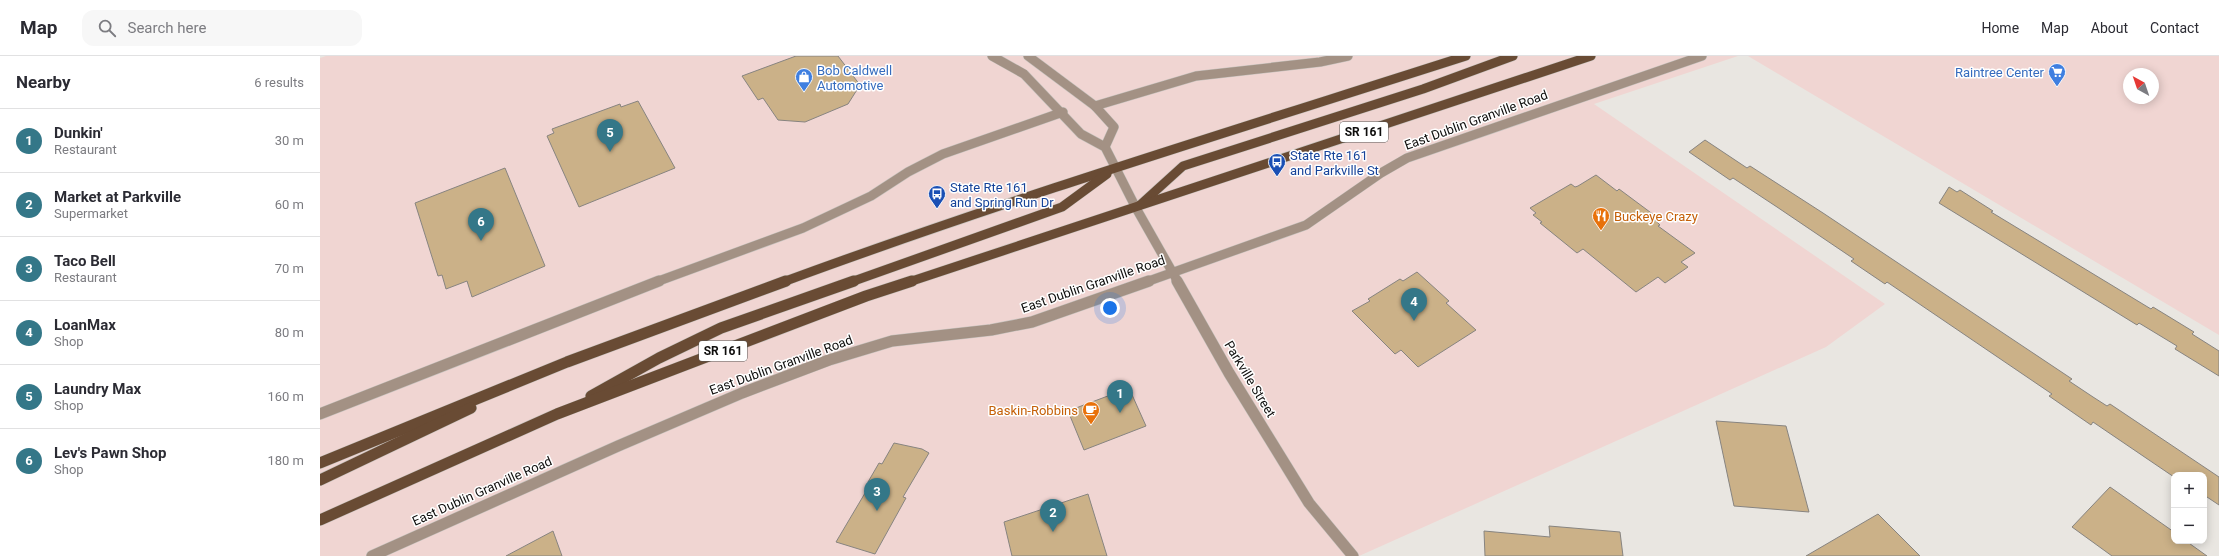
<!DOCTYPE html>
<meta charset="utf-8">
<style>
body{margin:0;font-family:Roboto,sans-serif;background:#f7f7f7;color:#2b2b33}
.controls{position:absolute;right:12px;bottom:12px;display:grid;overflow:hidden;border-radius:8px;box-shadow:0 2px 10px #0003}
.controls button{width:36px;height:36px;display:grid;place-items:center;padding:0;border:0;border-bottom:1px solid #e1e1e2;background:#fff;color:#2b2b33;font:20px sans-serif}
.compass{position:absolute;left:1803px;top:12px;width:36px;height:36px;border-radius:50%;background:#fff;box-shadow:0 2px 10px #0003;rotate:320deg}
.you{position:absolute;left:790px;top:252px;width:14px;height:14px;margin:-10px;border:3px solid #fff;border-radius:50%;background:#1a73e8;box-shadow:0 0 0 6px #1a73e833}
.badge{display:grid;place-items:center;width:26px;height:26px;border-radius:50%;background:#347788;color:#fff;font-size:13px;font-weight:700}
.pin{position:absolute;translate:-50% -33px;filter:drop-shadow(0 1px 2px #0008)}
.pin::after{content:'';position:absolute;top:21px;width:14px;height:12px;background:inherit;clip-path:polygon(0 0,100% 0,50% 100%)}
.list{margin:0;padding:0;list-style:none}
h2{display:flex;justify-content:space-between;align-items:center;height:52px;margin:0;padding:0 16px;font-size:17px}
h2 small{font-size:13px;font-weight:400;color:#7c7c81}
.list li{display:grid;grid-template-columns:26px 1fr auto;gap:12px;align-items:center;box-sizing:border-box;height:64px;padding:0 16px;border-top:1px solid #e1e1e2}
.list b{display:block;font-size:15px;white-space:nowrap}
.list p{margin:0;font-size:13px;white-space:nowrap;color:#7c7c81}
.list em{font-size:13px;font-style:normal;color:#7c7c81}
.icon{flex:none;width:22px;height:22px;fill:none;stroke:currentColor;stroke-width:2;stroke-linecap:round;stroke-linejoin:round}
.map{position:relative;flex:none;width:1899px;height:500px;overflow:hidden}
header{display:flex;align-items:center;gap:24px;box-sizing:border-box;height:56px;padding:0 20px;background:#fff;border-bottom:1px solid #e1e1e2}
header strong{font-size:19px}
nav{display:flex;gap:22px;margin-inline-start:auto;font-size:14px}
.search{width:280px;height:36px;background:#f7f7f7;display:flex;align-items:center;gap:10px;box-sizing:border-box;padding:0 14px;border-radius:12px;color:#7c7c81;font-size:15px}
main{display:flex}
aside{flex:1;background:#fff}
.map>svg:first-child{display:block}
</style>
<header>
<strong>Map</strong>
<div class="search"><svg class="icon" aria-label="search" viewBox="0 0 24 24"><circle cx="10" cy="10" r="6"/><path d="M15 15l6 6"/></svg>Search here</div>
<nav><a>Home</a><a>Map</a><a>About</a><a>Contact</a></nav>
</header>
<main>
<aside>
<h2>Nearby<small>6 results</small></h2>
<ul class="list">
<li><span class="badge">1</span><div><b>Dunkin'</b><p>Restaurant</p></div><em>30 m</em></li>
<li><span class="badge">2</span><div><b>Market at Parkville</b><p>Supermarket</p></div><em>60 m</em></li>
<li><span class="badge">3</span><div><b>Taco Bell</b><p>Restaurant</p></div><em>70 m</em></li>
<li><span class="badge">4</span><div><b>LoanMax</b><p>Shop</p></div><em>80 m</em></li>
<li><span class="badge">5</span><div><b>Laundry Max</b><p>Shop</p></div><em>160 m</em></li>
<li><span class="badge">6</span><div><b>Lev's Pawn Shop</b><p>Shop</p></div><em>180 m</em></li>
</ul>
</aside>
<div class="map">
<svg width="1899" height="500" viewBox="0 0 1899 500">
<rect width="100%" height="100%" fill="#e9e6e1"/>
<!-- commercial -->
<g fill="#f0d5d2" fill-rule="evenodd">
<polygon points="6,0 1418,0 1274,48 1565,248 1506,291 1039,500 0,500 0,2"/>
<path d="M1428 0H1899V279ZM1809 18H1833V42H1809Z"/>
</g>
<!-- building -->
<g fill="#cbb188" stroke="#878480">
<polygon points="476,0 518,0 540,29 528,48 485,66 458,64 443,42 438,44 422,20"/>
<polygon points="318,45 355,112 259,151 227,80 234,77 232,73 300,48 301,51"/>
<polygon points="1385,84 1427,112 1430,110 1503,157 1752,323 1749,325 1773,341 1787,350 1790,348 1899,421 1899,449 1884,439 1884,419 1854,418 1854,421 1773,366 1771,369 1729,340 1732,338 1567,226 1565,228 1531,205 1534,203 1457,151 1413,122 1410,124 1369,96"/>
<polygon points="185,112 225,210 152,241 147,225 126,233 122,219 118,220 95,147"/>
<polygon points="1276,119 1297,135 1299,133 1338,162 1335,164 1340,169 1338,170 1375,197 1361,206 1368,211 1345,227 1338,221 1316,236 1263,193 1257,197 1220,167 1222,166 1213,159 1216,157 1210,152 1251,128 1255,131 1258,130"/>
<polygon points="1629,131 1637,136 1640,134 1673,155 1671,156 1831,253 1833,251 1874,276 1872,278 1899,295 1899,320 1855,293 1857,290 1819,267 1817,269 1619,147"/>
<polygon points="1097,216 1129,245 1126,247 1156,274 1098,311 1081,294 1075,298 1032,255 1050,245 1048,243 1080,223 1083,225"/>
<polygon points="809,332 826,370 764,394 748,355"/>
<polygon points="1396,365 1466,370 1489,456 1414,450"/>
<polygon points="574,387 602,393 609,397 583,441 586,442 555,498 516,486 551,427 548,426 559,407 562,408"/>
<polygon points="1790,431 1854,476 1854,485 1866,485 1887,500 1792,500 1752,471"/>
<polygon points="768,438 787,500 692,500 684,466"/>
<polygon points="1558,458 1600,500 1486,500"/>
<polygon points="1229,470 1300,476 1303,500 1165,500 1164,475 1230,481"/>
<polygon points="233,475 242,500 186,500"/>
</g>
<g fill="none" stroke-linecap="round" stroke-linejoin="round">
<defs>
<g id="street-far1">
<polyline points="672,0 704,18 761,78 785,91 816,152 858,226"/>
<polyline points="708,0 775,50 794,71 785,91"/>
<polyline points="775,50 876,20 1000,6 1028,0"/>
<polyline points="336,226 483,172 551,140 588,116 623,98 743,56"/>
<polyline points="826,226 986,169 1061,117 1087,102 1382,0"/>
</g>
<g id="street">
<polyline points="857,225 909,317 989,447 1033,500"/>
<polyline points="0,358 339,225"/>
<polyline points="52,500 298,390 422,337 509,304 572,285 671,274 712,266 829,225"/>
</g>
<g id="primary-far1">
<polyline points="820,149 863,110 1103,33 1193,0"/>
<path d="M463 226C688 143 918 73 1146 0"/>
<polyline points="531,226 742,151 787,118"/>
<polyline points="589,226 1271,0"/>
</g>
<g id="primary">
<polyline points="271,340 339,302 401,272 534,225"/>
<polyline points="0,407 247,306 466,225"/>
<polyline points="0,424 151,352"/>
<polyline points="0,464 237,358 546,240 592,225"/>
</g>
</defs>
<!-- street-far1 casing -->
<use href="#street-far1" stroke="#c6c3bf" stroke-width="10"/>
<!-- street casing -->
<use href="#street" stroke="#c6c3bf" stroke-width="12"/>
<!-- primary-far1 casing -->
<use href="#primary-far1" stroke="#c6c3bf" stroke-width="10"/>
<!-- primary casing -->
<use href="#primary" stroke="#c6c3bf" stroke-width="12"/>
<!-- street-far1 -->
<use href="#street-far1" stroke="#a39184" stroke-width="9"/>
<!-- street -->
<use href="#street" stroke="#a39184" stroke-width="11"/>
<!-- primary-far1 -->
<use href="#primary-far1" stroke="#694b34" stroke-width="9"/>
<!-- primary -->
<use href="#primary" stroke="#694b34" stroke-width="11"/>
</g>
<!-- icons -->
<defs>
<symbol id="supermarket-pin" viewBox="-11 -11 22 30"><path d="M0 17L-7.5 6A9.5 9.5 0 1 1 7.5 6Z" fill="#3f7fe0" stroke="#fff"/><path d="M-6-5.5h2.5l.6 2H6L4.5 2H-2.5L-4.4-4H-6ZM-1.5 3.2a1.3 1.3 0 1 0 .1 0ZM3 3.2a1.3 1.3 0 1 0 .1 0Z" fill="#fff"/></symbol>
<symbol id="shop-pin" viewBox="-11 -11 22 30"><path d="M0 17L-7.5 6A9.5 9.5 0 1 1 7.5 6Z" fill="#3f7fe0" stroke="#fff"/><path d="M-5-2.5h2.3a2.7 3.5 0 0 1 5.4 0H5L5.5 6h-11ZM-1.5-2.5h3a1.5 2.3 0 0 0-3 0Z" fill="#fff"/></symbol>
<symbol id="bus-pin" viewBox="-11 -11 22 30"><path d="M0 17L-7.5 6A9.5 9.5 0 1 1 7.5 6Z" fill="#1a4fb4" stroke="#fff"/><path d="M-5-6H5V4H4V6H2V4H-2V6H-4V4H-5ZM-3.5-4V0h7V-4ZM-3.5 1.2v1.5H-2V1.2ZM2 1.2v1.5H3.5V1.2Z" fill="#fff"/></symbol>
<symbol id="restaurant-pin" viewBox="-11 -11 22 30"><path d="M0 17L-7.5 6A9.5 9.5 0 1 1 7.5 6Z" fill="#e8710a" stroke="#fff"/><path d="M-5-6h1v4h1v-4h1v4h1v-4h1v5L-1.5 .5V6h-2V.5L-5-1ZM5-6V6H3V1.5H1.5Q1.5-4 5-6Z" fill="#fff"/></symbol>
<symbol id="cafe-pin" viewBox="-11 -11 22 30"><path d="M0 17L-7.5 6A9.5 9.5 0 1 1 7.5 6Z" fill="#e8710a" stroke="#fff"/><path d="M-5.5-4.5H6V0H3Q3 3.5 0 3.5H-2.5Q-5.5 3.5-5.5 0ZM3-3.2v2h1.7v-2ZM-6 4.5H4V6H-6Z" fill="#fff"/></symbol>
</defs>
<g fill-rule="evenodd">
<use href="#supermarket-pin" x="1727" y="6" width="20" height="27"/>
<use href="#shop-pin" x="474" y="11" width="20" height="27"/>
<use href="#bus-pin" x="947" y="96" width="20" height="27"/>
<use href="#bus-pin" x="607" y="128" width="20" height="27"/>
<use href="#restaurant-pin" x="1271" y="150" width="20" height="27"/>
<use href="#cafe-pin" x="761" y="344" width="20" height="27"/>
</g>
<g text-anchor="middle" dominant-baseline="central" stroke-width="3" stroke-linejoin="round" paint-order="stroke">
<!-- shield labels -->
<g fill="#fff" stroke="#565655" stroke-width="1">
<rect x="1020" y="66" width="48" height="20" rx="3"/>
<rect x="379" y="285" width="48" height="20" rx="3"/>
</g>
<g font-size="12" font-weight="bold" fill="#0e0d0c">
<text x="1044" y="76">SR 161</text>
<text x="403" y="295">SR 161</text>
</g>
<!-- shop labels -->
<g font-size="13" fill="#366cbe" stroke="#fff" text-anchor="start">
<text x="497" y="14">Bob Caldwell<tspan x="497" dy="15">Automotive</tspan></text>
<text x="1724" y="16" text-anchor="end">Raintree Center</text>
</g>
<!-- street labels -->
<g font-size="13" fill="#0e0d0c" stroke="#fff">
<text transform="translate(1156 64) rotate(-20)">East Dublin Granville Road</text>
<text transform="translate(773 228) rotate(-19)">East Dublin Granville Road</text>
<text transform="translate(461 309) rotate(-20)">East Dublin Granville Road</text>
<text transform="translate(930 323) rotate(59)">Parkville Street</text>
<text transform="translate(162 435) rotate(-24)">East Dublin Granville Road</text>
</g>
<!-- transit labels -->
<g font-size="13" fill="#164399" stroke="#fff" text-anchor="start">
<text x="970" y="99">State Rte 161<tspan x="970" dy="15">and Parkville St</tspan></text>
<text x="630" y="131">State Rte 161<tspan x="630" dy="15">and Spring Run Dr</tspan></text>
</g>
<!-- food labels -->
<g font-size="13" fill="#c56008" stroke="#fff" text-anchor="start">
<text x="1294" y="160">Buckeye Crazy</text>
<text x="758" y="354" text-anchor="end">Baskin-Robbins</text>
</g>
</g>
</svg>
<div class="controls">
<button>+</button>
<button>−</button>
</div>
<svg class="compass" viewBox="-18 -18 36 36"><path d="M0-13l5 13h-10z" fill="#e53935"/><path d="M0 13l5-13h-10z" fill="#7c7c81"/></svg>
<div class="you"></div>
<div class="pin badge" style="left:800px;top:357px">1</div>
<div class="pin badge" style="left:733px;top:476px">2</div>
<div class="pin badge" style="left:557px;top:455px">3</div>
<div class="pin badge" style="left:1094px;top:265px">4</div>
<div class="pin badge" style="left:290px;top:96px">5</div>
<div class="pin badge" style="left:161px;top:185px">6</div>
</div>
</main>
